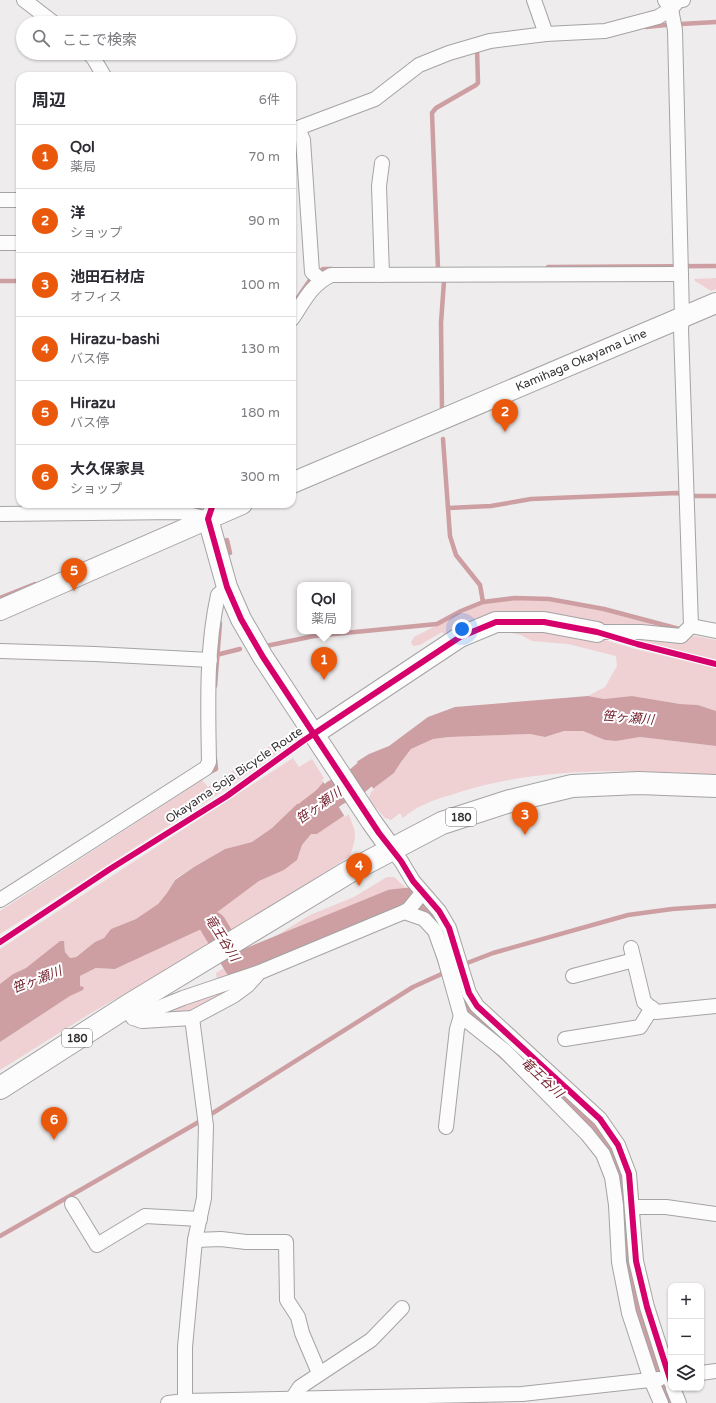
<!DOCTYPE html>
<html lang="ja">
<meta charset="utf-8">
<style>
body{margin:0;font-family:"Varela Round","Noto Sans JP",sans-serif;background:#f7f7f7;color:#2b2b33}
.controls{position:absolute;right:12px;bottom:12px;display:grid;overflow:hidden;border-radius:8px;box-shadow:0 1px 3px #0004}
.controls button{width:36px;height:36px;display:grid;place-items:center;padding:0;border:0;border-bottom:1px solid #e1e1e2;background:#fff;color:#2b2b33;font:20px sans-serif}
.you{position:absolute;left:462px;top:629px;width:14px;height:14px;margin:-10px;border:3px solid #fff;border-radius:50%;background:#1a73e8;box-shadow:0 0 0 6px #1a73e833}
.badge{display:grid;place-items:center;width:26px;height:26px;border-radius:50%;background:#ea580c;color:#fff;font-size:13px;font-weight:700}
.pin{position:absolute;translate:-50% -33px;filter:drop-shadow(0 1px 2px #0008)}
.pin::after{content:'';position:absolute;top:21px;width:14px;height:12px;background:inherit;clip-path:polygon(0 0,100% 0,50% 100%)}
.popup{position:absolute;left:297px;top:582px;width:54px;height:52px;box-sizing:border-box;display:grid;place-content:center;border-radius:8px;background:#fff;filter:drop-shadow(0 1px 3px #0005);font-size:13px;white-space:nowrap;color:#7c7c81}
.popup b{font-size:15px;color:#2b2b33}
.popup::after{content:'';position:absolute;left:50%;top:100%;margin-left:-8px;border:8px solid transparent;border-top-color:#fff}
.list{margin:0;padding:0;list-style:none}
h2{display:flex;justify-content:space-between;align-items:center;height:52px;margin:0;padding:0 16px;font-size:17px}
h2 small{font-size:13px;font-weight:400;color:#7c7c81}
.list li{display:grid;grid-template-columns:26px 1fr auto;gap:12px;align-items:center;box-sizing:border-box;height:64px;padding:0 16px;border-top:1px solid #e1e1e2}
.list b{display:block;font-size:15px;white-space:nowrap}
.list p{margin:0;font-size:13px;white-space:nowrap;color:#7c7c81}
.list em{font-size:13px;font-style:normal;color:#7c7c81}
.icon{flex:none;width:22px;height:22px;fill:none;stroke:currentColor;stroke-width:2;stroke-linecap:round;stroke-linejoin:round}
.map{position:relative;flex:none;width:716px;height:1403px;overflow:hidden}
.search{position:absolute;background:#fff;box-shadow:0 1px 3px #0004;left:16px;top:16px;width:280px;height:44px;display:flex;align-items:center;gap:10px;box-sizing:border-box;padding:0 14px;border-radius:22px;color:#7c7c81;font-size:15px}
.panel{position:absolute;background:#fff;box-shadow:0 1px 3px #0004;left:16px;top:72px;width:280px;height:436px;border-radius:12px}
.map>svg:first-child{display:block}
</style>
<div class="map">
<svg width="716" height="1403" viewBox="0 0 716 1403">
<rect width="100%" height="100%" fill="#eeeced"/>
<!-- green -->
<g fill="#efd0d3">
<polygon points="716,278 716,289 711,291 695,281 694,279"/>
<polygon points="515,599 548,601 604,611 672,629 678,632 546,620 445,635 442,632 420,645 413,646 411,642 414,637 447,620 483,604"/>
<polygon points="496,626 595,637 635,649 716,668 716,711 698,705 680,704 632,696 604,699 588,696 605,687 617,666 616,656 568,644 532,641 521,635 511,633 498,632 482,635"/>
<polygon points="617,635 690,635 716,640 716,660"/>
<path d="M564 731H583L605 740 616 741 640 737 716 746V775C630 770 543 766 460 792 448 796 435 799 423 805 416 808 409 813 403 818L400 813 391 820 385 818 367 798 370 791 394 773 401 762 411 749 433 739 449 737 530 734 545 737Z"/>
<polygon points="285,736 291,743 215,796 0,934 0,911 202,780 208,787"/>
<polygon points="293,758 299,767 312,759 325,780 314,793 310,804 297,804 272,828 252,842 225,849 194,867 175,879 167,893 158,904 136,919 111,929 104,938 95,942 75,957 70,958 65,952 65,946 60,941 26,968 13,974 0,984 0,949"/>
<path d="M348 813C357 835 357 834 350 856L227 936 216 913 259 881 284 870 297 860 302 845 311 833 317 834Z"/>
<polygon points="387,877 394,877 415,896 407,906 259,970 217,979 216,973 310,915 354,897"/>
<polygon points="208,926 217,941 91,1013 0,1070 0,1042 70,996 83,990 84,987 80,986 80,976 97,968 115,969"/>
<polygon points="245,980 220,998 191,1015 142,1018"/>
</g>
<!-- water -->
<g fill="#cd9ea2">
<polygon points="588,696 604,699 632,696 680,704 698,705 716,711 716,746 640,737 616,741 605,740 583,731 564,731 545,737 530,734 449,737 433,739 411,749 401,762 394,773 370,791 347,768 369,754 389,746 428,717 455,707"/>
<polygon points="325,780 348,813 317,834 311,834 302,845 297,860 284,870 259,881 216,913 217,917 227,936 217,941 208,926 115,969 96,968 80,976 80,986 84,987 83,990 70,996 0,1042 0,984 13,974 26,968 60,941 64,941 65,952 70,958 76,957 95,942 104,938 111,929 136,919 158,904 167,893 175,880 194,867 225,849 252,842 272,828 297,804 310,804 314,793"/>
</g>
<!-- pier -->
<g fill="#eeeced">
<polygon points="356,760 374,790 371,792 368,800 346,766"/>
<polygon points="324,778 327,779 349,812 349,814 345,817 322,780"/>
</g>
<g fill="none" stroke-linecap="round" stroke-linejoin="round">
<!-- stream -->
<g stroke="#cd9ea2" stroke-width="4.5">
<polyline points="681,24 716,22"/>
<polyline points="646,27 666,25"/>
<polyline points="548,267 716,266"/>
<polyline points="438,269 432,113 436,108 476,85 478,83 477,48 478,48"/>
<polyline points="0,281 20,281"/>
<polyline points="292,306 310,280 323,269 332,269"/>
<polyline points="442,412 441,323 444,281"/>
<polyline points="443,439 450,536 456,555 480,585 483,602"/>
<polyline points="183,507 200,507"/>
<polyline points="448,508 491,506 531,499 677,493 693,496 716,496"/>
<polyline points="227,540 230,553"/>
<polyline points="0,598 35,584"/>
<polyline points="266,646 314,636 437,624 461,611 483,602 515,598 549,599 604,609 683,630"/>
<polyline points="216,655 240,649"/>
<polyline points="215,686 220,623"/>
<polyline points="208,773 216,769 215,759"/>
<polyline points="462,965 493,953 628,915 672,909 716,906"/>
<polyline points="0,1236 197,1123 413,987 446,972"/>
</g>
<!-- river -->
<g stroke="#cd9ea2" stroke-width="27">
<polyline points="305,816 335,793 356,782 370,770"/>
<polyline points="213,925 238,966 392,903 411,901 432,915 443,934 464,1001 478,1019 595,1128 610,1151 619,1176 624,1206 625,1261 637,1314 669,1403"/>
</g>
<defs>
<g id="street">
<polyline points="24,0 54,23"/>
<polyline points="534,0 546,34"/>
<polyline points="89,53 94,59 104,76"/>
<polyline points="298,128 303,140 312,272 321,280"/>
<polyline points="292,132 298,128 375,99 419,65 449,53 490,41 546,34 605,31 658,17 671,9 678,1 683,0"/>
<polyline points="0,200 20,200"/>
<polyline points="0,243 20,243"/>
<polyline points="382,275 379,186 382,163"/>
<path d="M292 319C305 300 310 286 331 275L681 274"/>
<polyline points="0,514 180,512 208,519 213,504"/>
<polyline points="691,626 716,631"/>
<polyline points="597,632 641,632 681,636 691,626 681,329 682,317 675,30 671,9 665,0"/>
<polyline points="0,651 95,654 210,660"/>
<polyline points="391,849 401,861 413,881 439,911 449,928 469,993 477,1006 600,1119 618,1145 629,1174 636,1261 647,1307 671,1382"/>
<path d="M0 900 206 768 209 762C208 706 206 649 218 595L227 587"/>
<polyline points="404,912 424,919 435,931 445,959 461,1016 505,1051 587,1134 603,1154 612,1177 616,1205 619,1262 629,1313 651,1380 661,1403"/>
<polyline points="631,948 644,1002 656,1012 716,1006"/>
<polyline points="573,976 634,960"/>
<polyline points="126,1007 133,1018 183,998 260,972 404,912 409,909 422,893"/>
<polyline points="136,1019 142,1021 192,1018 233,996 248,985 257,975"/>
<polyline points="565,1039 640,1027 652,1008"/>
<polyline points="446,1127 457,1029 461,1016"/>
<polyline points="72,1204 97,1245 145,1216 200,1219"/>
<polyline points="632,1207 666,1207 716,1214"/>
<polyline points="195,1240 221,1239 246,1242 286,1242 287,1300 298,1317 302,1333 319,1373"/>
<polyline points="701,1373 716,1371"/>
<polyline points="673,1388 679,1403"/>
<polyline points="292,1399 300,1387 371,1340 402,1308"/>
<polyline points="168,1403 185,1401 522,1394 659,1379"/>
<polyline points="185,1403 185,1347 195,1240 204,1198 206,1126 192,1018"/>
</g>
<g id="secondary">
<polyline points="292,483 716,303"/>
<polyline points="208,519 227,587 241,619 263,657 371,821 391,849"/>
<polyline points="0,610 242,504"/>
<polyline points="314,734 460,637 496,622 544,622 597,632"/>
</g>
<polyline id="highway" points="0,1088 126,1007 347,873 442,823 510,801 572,786 639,783 716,786"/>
</defs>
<!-- street casing -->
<use href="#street" stroke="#a5a3a4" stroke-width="16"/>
<!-- secondary casing -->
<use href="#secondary" stroke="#a5a3a4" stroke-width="22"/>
<!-- highway casing -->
<use href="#highway" stroke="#a5a3a4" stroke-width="24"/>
<!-- street -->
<use href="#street" stroke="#fcfcfc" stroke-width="14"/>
<!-- secondary -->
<use href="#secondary" stroke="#fcfcfc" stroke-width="20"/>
<!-- highway -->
<use href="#highway" stroke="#fcfcfc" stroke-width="22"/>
<defs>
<g id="cycleway">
<polyline points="213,504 208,519 227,587 241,619 263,657 379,833 401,861 413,881 439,911 449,928 469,993 477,1006 600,1119 618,1145 629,1174 636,1261 647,1307 671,1382"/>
<polyline points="0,942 110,869 227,796 303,741 460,637 496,622 544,622 597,632 637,644 716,664"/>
</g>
</defs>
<!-- cycleway casing -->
<use href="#cycleway" stroke="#fff" stroke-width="8"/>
<!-- cycleway -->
<use href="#cycleway" stroke="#d6006c" stroke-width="6"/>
</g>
<g text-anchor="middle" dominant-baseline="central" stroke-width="4" stroke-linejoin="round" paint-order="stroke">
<!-- shield labels -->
<g fill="#fff" stroke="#717070" stroke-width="1">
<rect x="446" y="808" width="30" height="18" rx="3"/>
<rect x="62" y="1029" width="30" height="18" rx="3"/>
</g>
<g font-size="11" font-weight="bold" fill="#343232">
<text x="461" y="817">180</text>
<text x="77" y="1038">180</text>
</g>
<!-- street labels -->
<g font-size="12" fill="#343232" stroke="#fff">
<text transform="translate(581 360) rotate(-23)">Kamihaga Okayama Line</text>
<text transform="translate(234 775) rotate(-34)">Okayama Soja Bicycle Route</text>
</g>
<!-- water labels -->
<g font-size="13" font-style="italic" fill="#762632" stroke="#fff">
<text transform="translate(628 718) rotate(5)">笹ヶ瀬川</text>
<text transform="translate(319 806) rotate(-35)">笹ヶ瀬川</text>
<text transform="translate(222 938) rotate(58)">竜王谷川</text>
<text transform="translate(37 980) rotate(-21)">笹ヶ瀬川</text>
<text transform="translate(542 1078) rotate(43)">竜王谷川</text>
</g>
</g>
</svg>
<div class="controls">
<button>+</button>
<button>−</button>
<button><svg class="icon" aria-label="layers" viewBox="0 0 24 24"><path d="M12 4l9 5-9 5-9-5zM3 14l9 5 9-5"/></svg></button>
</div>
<div class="you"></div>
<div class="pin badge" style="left:324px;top:680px">1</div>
<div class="popup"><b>Qol</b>薬局</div>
<div class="pin badge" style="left:505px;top:432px">2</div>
<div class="pin badge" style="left:525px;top:835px">3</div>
<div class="pin badge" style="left:359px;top:886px">4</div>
<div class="pin badge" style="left:74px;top:591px">5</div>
<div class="pin badge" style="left:54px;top:1140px">6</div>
<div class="search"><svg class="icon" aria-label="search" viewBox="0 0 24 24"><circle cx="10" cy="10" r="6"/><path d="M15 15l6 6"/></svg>ここで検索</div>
<section class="panel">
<h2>周辺<small>6件</small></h2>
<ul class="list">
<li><span class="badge">1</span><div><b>Qol</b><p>薬局</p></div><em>70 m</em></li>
<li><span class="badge">2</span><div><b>洋</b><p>ショップ</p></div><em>90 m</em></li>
<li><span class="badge">3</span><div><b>池田石材店</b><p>オフィス</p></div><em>100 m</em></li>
<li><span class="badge">4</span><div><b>Hirazu-bashi</b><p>バス停</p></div><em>130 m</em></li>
<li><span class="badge">5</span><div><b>Hirazu</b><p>バス停</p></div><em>180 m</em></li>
<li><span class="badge">6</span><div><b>大久保家具</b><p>ショップ</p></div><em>300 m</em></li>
</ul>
</section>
</div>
